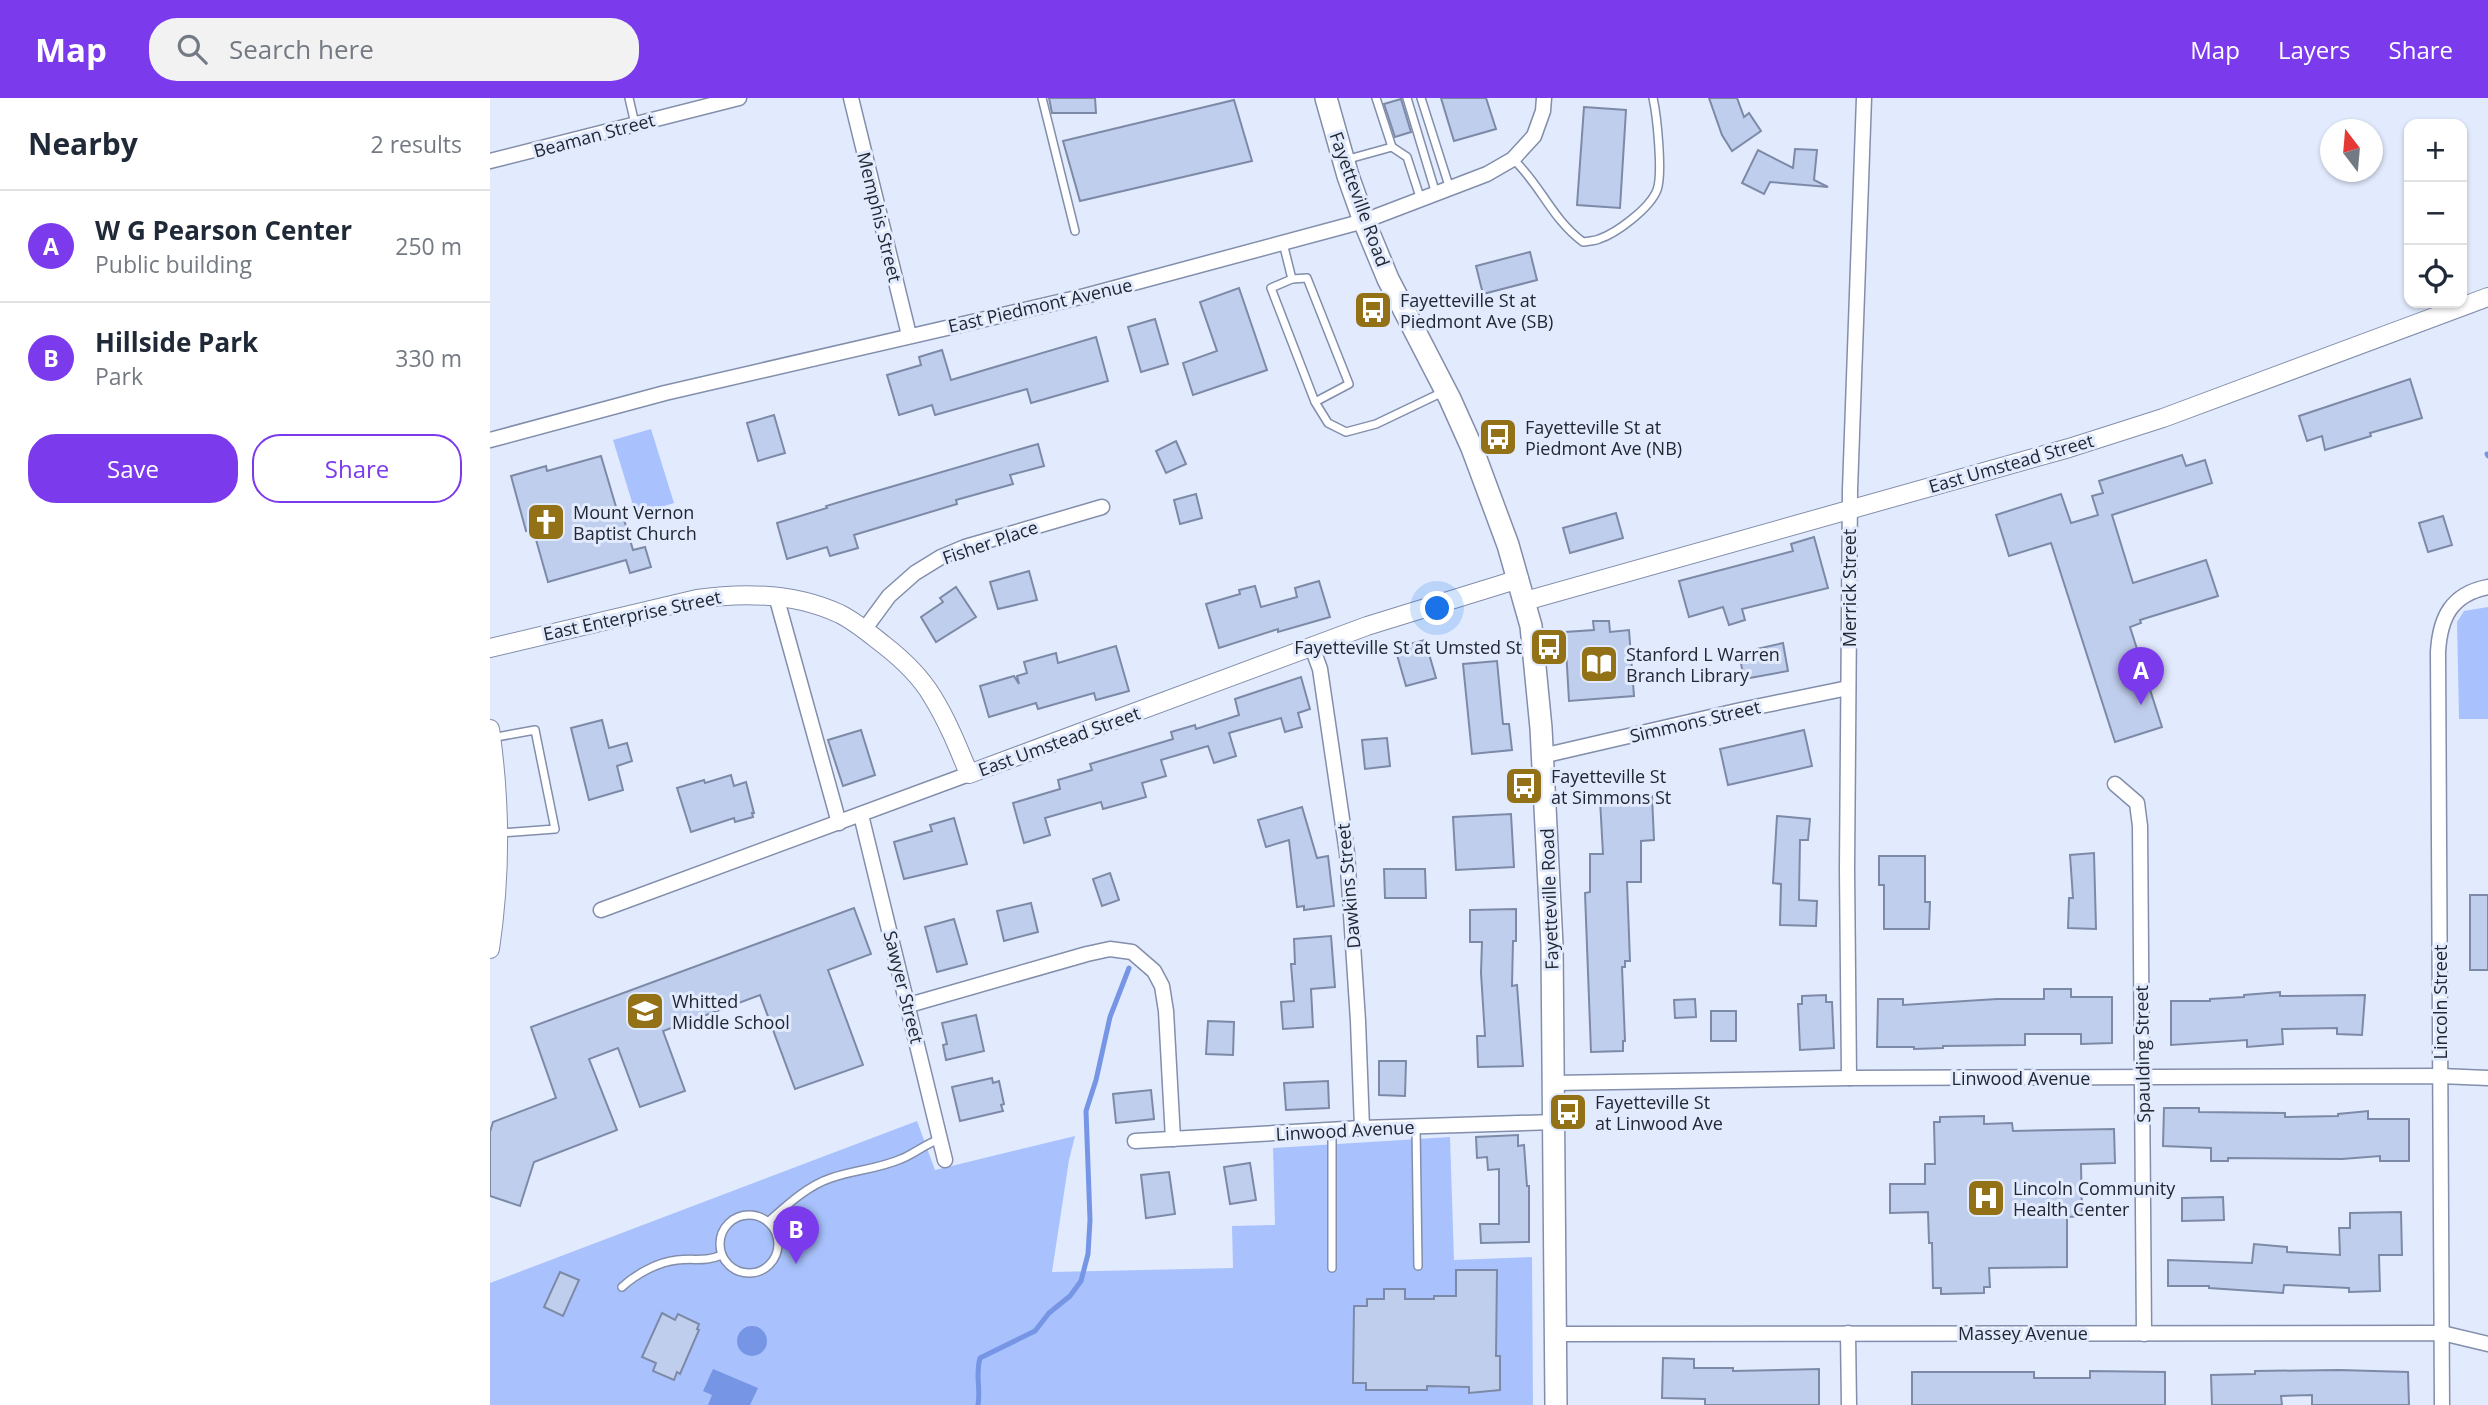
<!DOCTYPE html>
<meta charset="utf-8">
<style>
body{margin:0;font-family:"Open Sans",sans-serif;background:#f2f2f3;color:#1f2937}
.controls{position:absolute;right:21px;top:21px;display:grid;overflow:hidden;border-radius:14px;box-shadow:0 2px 5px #0004}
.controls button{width:63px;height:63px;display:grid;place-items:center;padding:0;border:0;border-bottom:2px solid #e0e1e3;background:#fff;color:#1f2937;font:35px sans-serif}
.compass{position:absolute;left:1830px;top:21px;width:63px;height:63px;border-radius:50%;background:#fff;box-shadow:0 2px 5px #0004;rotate:344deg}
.you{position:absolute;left:948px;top:511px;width:24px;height:24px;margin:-18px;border:5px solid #fff;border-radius:50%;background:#1a73e8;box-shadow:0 0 0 10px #1a73e833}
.badge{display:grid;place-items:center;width:46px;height:46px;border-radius:50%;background:#7c3aed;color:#fff;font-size:23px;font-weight:700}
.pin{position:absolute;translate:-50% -58px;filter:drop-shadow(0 2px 4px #0008)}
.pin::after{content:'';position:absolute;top:37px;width:24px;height:21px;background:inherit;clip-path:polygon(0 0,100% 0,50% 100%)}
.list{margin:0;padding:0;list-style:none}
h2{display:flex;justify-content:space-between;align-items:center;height:91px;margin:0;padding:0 28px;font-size:30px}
h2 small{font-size:23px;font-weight:400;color:#747a83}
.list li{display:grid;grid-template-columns:46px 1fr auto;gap:21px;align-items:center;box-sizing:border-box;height:112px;padding:0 28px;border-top:2px solid #e0e1e3}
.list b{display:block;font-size:26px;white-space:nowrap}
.list p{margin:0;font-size:23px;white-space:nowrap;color:#747a83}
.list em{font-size:23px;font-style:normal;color:#747a83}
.actions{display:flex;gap:14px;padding:21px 28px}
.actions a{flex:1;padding:16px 0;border:2px solid #7c3aed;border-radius:28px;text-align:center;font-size:24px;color:#7c3aed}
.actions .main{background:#7c3aed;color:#fff}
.icon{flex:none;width:38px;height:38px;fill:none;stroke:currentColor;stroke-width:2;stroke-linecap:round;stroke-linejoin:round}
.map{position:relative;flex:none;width:1998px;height:1307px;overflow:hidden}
header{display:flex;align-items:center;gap:42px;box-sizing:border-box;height:98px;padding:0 35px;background:#7c3aed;color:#fff}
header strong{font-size:33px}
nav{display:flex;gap:38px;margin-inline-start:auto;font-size:24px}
.search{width:490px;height:63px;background:#f2f2f3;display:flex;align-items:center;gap:18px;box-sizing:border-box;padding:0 24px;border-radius:28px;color:#747a83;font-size:26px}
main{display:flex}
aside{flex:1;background:#fff}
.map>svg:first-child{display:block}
</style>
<header>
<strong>Map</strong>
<div class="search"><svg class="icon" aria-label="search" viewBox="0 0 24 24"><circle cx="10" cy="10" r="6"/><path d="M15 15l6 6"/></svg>Search here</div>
<nav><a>Map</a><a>Layers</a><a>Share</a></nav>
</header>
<main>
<aside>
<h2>Nearby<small>2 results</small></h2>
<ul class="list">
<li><span class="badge">A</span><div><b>W G Pearson Center</b><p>Public building</p></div><em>250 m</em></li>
<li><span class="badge">B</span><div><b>Hillside Park</b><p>Park</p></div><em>330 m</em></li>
</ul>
<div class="actions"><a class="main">Save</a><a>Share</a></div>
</aside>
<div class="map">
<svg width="1998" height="1307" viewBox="0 0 1998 1307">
<rect width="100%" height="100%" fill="#e2ebfe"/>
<!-- green -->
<g fill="#a9c2fd">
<polygon points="161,331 184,405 146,417 123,342"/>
<polygon points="1998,509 1998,621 1969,621 1967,524 1974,513"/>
<polygon points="427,1023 445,1072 585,1038 579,1062 562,1174 743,1170 742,1128 785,1127 783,1050 960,1039 964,1162 1042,1159 1043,1307 0,1307 0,1185"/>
</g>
<!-- water -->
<g fill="#7695e4">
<circle cx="262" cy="1243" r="15"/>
<polygon points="223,1271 268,1290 260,1307 218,1307 222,1297 213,1293"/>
</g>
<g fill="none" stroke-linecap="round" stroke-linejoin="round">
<!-- stream -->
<g stroke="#7695e4" stroke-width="5">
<polyline points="1997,356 1998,358"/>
<path d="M488 1307C491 1290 485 1278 490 1260L545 1233 559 1215 580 1198 591 1183 598 1156 600 1122 596 1013 606 982 620 919 639 870"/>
</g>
</g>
<!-- building -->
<g fill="#c0ceed" stroke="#7d8aa7" stroke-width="2">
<polygon points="559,0 605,0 606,15 562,15"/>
<polygon points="951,0 996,0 1006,31 964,43"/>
<polygon points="1219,0 1247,0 1254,19 1259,15 1271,33 1242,53 1232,37"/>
<polygon points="911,1 921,34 905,39 894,6"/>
<polygon points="744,2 762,63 590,103 573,43"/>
<polygon points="1094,9 1136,12 1130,110 1087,107"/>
<polygon points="1305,51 1327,52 1324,82 1338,89 1280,84 1274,96 1252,85 1268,52 1303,70"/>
<polygon points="1040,154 1047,182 993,196 986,168"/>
<polygon points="749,190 777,272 703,297 693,265 727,253 710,204"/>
<polygon points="665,221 678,266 651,274 638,229"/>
<polygon points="606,239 618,283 541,305 537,291 445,317 442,307 409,317 397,277 431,267 429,259 452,252 461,282"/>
<polygon points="1920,281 1932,320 1880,335 1881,338 1835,352 1832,338 1817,343 1809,318"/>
<polygon points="284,317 295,355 268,363 257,325"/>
<polygon points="686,343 696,366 676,375 666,353"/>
<polygon points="548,346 554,368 520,377 523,386 466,402 467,406 364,437 368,450 340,458 337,449 297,461 287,425 337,410 336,408 373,397"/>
<polygon points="1692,357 1696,368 1715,362 1722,385 1622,417 1643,485 1716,462 1728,498 1650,522 1651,525 1640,529 1672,629 1625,644 1561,445 1519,458 1506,417 1571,396 1581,425 1608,417 1602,398 1613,395 1609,383"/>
<polygon points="111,358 129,419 133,418 143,452 155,449 161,469 140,475 136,462 58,484 43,431 36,433 21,378 56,368 57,373"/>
<polygon points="706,396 712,420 690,426 684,402"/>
<polygon points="1126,415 1133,440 1080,455 1073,430"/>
<polygon points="1953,418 1962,447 1938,454 1929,425"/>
<polygon points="1324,439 1338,490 1252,511 1255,522 1239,527 1233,509 1199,519 1189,483 1303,453 1301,446"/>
<polygon points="539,473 547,502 508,511 500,484"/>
<polygon points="829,483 840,519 788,534 788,531 729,550 716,506 750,496 749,492 765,488 771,509 807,499 805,490"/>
<polygon points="466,489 486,519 446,544 431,519 453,504 450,500"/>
<polygon points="1103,523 1119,523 1120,534 1139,532 1144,598 1079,603 1075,534 1104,532"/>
<polygon points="935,542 946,580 916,588 905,550"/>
<polygon points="1293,545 1298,573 1254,581 1249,555"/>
<polygon points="626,548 639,593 606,602 604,595 548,611 546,605 499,619 490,588 524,578 529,586 527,578 537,575 534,564 566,555 568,565"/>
<polygon points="1007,563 1013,626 1019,626 1022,652 982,656 973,566"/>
<polygon points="811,579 820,611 808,615 812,629 795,634 791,620 739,635 746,658 724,665 718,648 671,662 676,678 652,685 656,699 613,711 611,704 555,720 560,737 534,745 523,705 570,691 568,682 602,672 600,666 683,641 681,634 705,627 706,631 749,617 745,601"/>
<polygon points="112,622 119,650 137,645 142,663 127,668 133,692 99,702 81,630"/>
<polygon points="371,632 385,677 353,688 338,642"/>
<polygon points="1314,632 1322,668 1238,687 1230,651"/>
<polygon points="897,640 900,668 875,671 872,642"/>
<polygon points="241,677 244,688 256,684 264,715 262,715 263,719 245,724 244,720 201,734 187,690 214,682 215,685"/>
<polygon points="1162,698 1164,742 1151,743 1151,784 1137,784 1140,863 1135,863 1135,869 1132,869 1135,943 1133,943 1133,953 1101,954 1095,795 1100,794 1100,756 1113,756 1110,702"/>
<polygon points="812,709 827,760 838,758 844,808 814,812 814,808 807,809 799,742 776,749 768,722"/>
<polygon points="1021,716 1024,769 966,772 963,719"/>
<polygon points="1287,718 1320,721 1318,742 1310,742 1309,802 1327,803 1326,828 1290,827 1291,786 1283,785"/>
<polygon points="464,720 477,766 414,781 404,744 442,733 440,727"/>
<polygon points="1604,755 1606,831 1578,830 1579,800 1583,800 1580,757"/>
<polygon points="1389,758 1435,758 1435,804 1440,804 1439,831 1394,831 1394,787 1389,787"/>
<polygon points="894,771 935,771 936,800 895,800"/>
<polygon points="620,775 629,802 612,808 603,781"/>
<rect x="1980" y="797" width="18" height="75"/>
<polygon points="541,805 548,834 514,843 507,813"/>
<polygon points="364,810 381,856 338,872 373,967 305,991 270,897 173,933 195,993 150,1009 128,950 99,961 127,1032 44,1064 30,1108 0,1098 0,1034 3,1024 66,1000 41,929"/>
<polygon points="1026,811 1026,843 1023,843 1022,888 1027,887 1033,968 988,969 987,938 995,938 991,875 992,844 980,844 980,812"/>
<polygon points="464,821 477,866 447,874 435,829"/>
<polygon points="841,838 845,889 821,891 823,929 793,931 791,904 804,903 801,866 805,866 804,841"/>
<polygon points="1554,891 1581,891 1581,899 1622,899 1622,945 1591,946 1591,936 1535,936 1535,947 1453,948 1453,950 1424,951 1424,949 1387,949 1388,901 1413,901 1413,907 1507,901 1554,901"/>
<polygon points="1790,894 1790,898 1875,897 1872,937 1847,936 1847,930 1792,931 1793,946 1757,949 1757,942 1681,947 1681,903 1720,903 1720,901 1754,899 1754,897"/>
<polygon points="1336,897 1336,904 1342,904 1344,950 1310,952 1308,906 1312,906 1312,898"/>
<polygon points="1205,901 1206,919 1185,920 1184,902"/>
<rect x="1221" y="913" width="25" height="30"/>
<polygon points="486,917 494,953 456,962 453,947 457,946 452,925"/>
<polygon points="718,923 744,924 743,957 716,956"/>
<polygon points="889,963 916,963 915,998 889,997"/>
<polygon points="502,980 503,985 509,983 514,1006 511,1007 513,1013 470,1023 462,989"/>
<polygon points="838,983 839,1010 796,1012 794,985"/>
<polygon points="661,992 664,1021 626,1025 623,996"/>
<polygon points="1674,1010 1709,1010 1709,1014 1795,1015 1795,1019 1848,1018 1848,1016 1878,1013 1878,1021 1919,1021 1919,1063 1890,1063 1890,1058 1852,1061 1738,1060 1738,1063 1721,1063 1721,1050 1673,1048"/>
<polygon points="1494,1018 1494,1026 1522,1025 1523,1033 1624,1031 1625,1065 1591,1066 1592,1118 1577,1119 1577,1169 1499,1170 1500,1189 1494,1189 1494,1195 1451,1196 1451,1190 1443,1190 1442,1145 1439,1145 1438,1114 1400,1115 1400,1086 1435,1086 1435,1066 1445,1066 1444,1024 1450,1024 1450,1019"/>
<polygon points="1028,1037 1028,1048 1034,1047 1037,1088 1039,1088 1039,1144 991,1145 990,1126 1009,1126 1009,1071 998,1072 997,1059 987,1060 986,1039"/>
<polygon points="760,1065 766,1102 740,1106 734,1069"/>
<polygon points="679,1074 685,1116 656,1120 651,1077"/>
<polygon points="1733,1099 1734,1122 1692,1123 1692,1100"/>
<polygon points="1911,1114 1912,1157 1889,1157 1890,1193 1859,1194 1859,1190 1794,1187 1793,1195 1719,1190 1719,1188 1678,1188 1678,1162 1762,1165 1764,1146 1797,1149 1797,1154 1850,1157 1849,1130 1860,1130 1860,1115"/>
<polygon points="966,1172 1007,1172 1006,1258 1010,1258 1010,1292 979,1295 979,1289 937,1288 937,1292 876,1292 876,1285 863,1285 864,1208 877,1208 877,1201 894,1201 894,1191 915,1191 915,1201 944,1201 944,1198 966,1198"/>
<polygon points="70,1174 89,1182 73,1218 54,1209"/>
<polygon points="172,1215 185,1222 188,1216 209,1226 207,1231 209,1232 190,1276 187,1274 184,1282 163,1273 166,1265 152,1259"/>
<polygon points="1173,1260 1204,1261 1204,1270 1243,1270 1243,1273 1329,1271 1329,1307 1215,1307 1215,1301 1172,1300"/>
<polygon points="1849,1272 1918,1274 1919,1307 1822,1307 1822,1297 1791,1298 1792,1307 1722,1307 1721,1277 1765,1276 1765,1273"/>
<polygon points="1600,1273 1675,1274 1675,1307 1422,1307 1422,1274 1544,1274 1544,1280 1600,1280"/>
</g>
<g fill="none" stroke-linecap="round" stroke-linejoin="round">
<defs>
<g id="service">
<polyline points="139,0 145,26"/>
<polyline points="552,0 585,133"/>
<polyline points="917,0 946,96"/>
<polyline points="931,0 960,91"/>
<polyline points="902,49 917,59 931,102"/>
<path d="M1023 61C1051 87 1061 120 1093 144 1098 143 1105 143 1109 141 1127 135 1160 110 1167 92 1173 76 1167 18 1163 0"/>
<polyline points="855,62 902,49 886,0"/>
<polyline points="793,145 802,181"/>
<polyline points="825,304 859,286 817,180 802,181 781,190 825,304 838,325 856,334 886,326 955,293"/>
<polyline points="1,640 45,632 65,731 10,735"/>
<polyline points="926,1028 928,1168"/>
<circle cx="259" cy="1146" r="29"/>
<path d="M278 1124C297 1107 317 1088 341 1080 364 1072 388 1071 411 1061 424 1056 435 1046 450 1041"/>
<polyline points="842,1170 842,1032"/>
<path d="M132 1189C146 1176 168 1164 187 1162 205 1160 215 1164 232 1157"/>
</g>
<g id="minor">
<polyline points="361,0 419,237"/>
<polyline points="0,63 249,0"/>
<polyline points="0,342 175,295 595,198 874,123 997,76 1023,61 1044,38 1053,13 1054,0"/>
<polyline points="286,498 349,725"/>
<polyline points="374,532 399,498 425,475 451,459 475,449 612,409"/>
<polyline points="822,549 830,571 857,755 868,923 872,1030"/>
<polyline points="1052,658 1251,612 1358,590"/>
<polyline points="1625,686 1647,705 1650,728 1654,1236"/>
<polyline points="371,717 455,1062"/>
<polyline points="111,812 479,676"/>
<polyline points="419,907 597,856 620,851 642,854 664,873 672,888 676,913 683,1041"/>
<polyline points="1359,980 1357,771 1360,392 1374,0"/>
<polyline points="1063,985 1359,980 1950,978 1998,980"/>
<polyline points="645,1043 872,1030 1064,1024"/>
<polyline points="1358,1235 1359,1307"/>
<polyline points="1066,1236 1952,1235 1998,1246"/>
<path d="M1952 1307 1948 554C1950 520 1961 496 1998 489"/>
</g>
<g id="tertiary">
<polyline points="1035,503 1579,350 1673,320 1998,199"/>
<path d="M0 550 207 501C255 494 305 495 350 516 366 524 380 536 394 547 412 561 430 578 442 598 457 622 468 649 479 676L877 528 1029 481"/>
<path d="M0 631C11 706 11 777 0 851"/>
</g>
<polyline id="secondary" points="836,0 858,78 874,123 898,181 960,301 982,350 1018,447 1041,528 1051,630 1062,847 1066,1307"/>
</defs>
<!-- service casing -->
<use href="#service" stroke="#828eab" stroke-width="10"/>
<!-- minor casing -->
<use href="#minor" stroke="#828eab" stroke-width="17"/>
<!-- tertiary casing -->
<use href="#tertiary" stroke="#828eab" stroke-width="20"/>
<!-- secondary casing -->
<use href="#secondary" stroke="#828eab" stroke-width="24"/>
<!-- service -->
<use href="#service" stroke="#fff" stroke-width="7"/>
<!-- minor -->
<use href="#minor" stroke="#fff" stroke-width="14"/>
<!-- tertiary -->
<use href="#tertiary" stroke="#fff" stroke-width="18"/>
<!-- secondary -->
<use href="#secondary" stroke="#fff" stroke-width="21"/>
</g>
<!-- icons -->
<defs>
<symbol id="bus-square" viewBox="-11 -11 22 22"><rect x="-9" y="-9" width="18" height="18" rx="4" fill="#927117" stroke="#e2ebfe"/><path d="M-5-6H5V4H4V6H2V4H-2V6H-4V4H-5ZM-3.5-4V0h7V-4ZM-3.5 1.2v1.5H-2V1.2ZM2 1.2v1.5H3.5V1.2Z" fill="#fff"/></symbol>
<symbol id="church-square" viewBox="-11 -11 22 22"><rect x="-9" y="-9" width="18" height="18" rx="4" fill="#927117" stroke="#e2ebfe"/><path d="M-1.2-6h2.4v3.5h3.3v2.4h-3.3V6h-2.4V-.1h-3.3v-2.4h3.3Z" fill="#fff"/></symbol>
<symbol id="library-square" viewBox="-11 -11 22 22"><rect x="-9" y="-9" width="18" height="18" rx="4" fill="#927117" stroke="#e2ebfe"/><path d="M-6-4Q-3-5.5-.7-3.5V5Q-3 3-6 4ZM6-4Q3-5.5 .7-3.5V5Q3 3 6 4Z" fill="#fff"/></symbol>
<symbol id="school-square" viewBox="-11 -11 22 22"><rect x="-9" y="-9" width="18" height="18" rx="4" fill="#927117" stroke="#e2ebfe"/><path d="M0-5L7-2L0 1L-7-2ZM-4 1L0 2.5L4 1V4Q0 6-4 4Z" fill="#fff"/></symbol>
<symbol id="hospital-square" viewBox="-11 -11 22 22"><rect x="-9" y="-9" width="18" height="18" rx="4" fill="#927117" stroke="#e2ebfe"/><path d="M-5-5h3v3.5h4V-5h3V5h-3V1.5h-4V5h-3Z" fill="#fff"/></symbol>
</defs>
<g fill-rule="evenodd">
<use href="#bus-square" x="861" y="190" width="44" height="44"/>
<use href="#bus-square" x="986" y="317" width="44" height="44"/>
<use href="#church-square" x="34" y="402" width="44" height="44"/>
<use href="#bus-square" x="1037" y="527" width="44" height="44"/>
<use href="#library-square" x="1087" y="544" width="44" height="44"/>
<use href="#bus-square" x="1012" y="666" width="44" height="44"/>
<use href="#school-square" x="133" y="891" width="44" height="44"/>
<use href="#bus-square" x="1056" y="992" width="44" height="44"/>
<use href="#hospital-square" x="1474" y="1078" width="44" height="44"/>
</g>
<g text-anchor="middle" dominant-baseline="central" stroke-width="6" stroke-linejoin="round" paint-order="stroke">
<!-- street labels -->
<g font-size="18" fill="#222732" stroke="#e2ebfe">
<text transform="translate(104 37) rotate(-15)">Beaman Street</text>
<text transform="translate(870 101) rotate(70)">Fayetteville Road</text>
<text transform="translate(390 119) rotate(76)">Memphis Street</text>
<text transform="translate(550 207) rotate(-13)">East Piedmont Avenue</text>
<text transform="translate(1521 365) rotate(-16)">East Umstead Street</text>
<text transform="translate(500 444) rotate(-19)">Fisher Place</text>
<text transform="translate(1359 490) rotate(-90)">Merrick Street</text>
<text transform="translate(142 517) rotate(-12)">East Enterprise Street</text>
<text transform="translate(1205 623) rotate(-13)">Simmons Street</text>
<text transform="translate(569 643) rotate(-20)">East Umstead Street</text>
<text transform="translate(858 788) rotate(-95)">Dawkins Street</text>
<text transform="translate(1059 801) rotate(-92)">Fayetteville Road</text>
<text transform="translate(414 889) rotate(76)">Sawyer Street</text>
<text transform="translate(1950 904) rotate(-90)">Lincoln Street</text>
<text transform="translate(1652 956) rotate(-91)">Spaulding Street</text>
<text x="1531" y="980">Linwood Avenue</text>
<text transform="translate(855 1032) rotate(-3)">Linwood Avenue</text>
<text x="1533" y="1235">Massey Avenue</text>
</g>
<!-- poi labels -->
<g font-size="18" fill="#222732" stroke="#e2ebfe" text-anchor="start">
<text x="910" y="202">Fayetteville St at<tspan x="910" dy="21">Piedmont Ave (SB)</tspan></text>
<text x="1035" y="329">Fayetteville St at<tspan x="1035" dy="21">Piedmont Ave (NB)</tspan></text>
<text x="83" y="414">Mount Vernon<tspan x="83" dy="21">Baptist Church</tspan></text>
<text x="1032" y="549" text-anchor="end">Fayetteville St at Umsted St</text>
<text x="1136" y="556">Stanford L Warren<tspan x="1136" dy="21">Branch Library</tspan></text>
<text x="1061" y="678">Fayetteville St<tspan x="1061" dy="21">at Simmons St</tspan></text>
<text x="182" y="903">Whitted<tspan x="182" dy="21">Middle School</tspan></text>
<text x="1105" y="1004">Fayetteville St<tspan x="1105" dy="21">at Linwood Ave</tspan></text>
<text x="1523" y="1090">Lincoln Community<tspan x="1523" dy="21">Health Center</tspan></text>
</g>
</g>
</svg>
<div class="controls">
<button>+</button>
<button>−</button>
<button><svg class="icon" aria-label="locate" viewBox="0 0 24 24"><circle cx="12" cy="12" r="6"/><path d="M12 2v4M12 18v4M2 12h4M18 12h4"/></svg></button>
</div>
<svg class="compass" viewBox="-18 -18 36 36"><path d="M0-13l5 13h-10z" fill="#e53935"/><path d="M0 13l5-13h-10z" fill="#747a83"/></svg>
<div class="you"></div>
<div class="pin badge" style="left:1651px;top:607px">A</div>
<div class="pin badge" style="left:306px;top:1166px">B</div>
</div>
</main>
